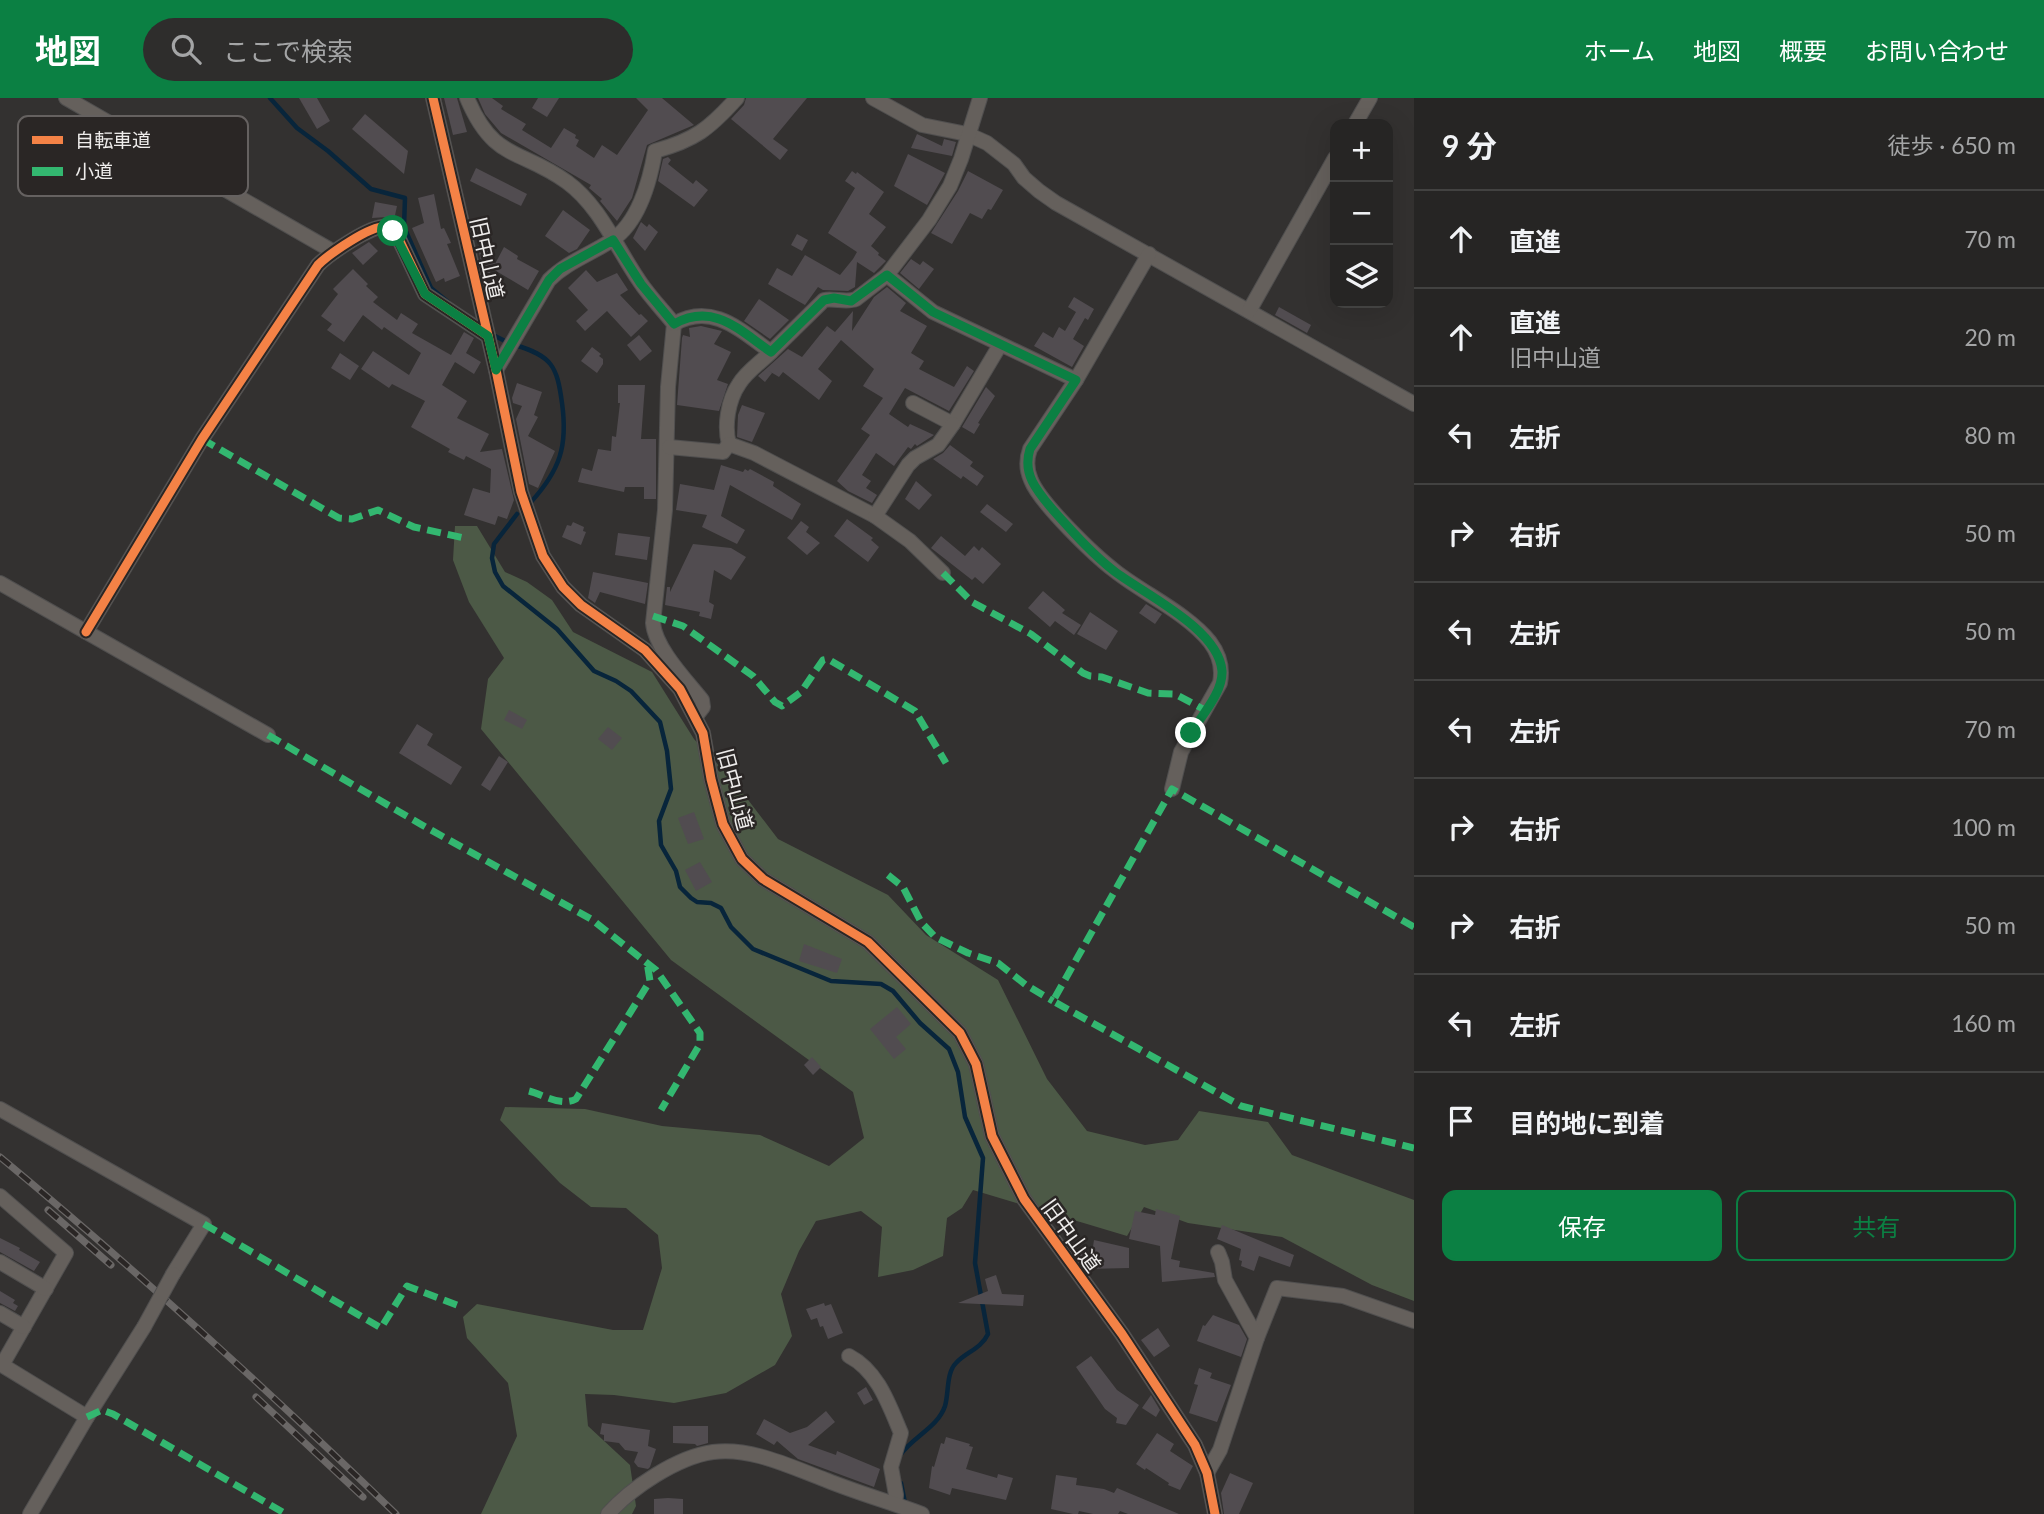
<!DOCTYPE html>
<html lang="ja">
<meta charset="utf-8">
<style>
body{margin:0;font-family:Lato,"Noto Sans JP",sans-serif;background:#2e2d2c;color:#f1f3f6}
.controls{position:absolute;right:21px;top:21px;display:grid;overflow:hidden;border-radius:14px;box-shadow:0 7px 28px #0002}
.controls button{width:63px;height:63px;display:grid;place-items:center;padding:0;border:0;border-bottom:2px solid #424241;background:#262524;color:#f1f3f6;font:35px sans-serif}
.stop{position:absolute;width:21px;height:21px;margin:-16px;border:5px solid #0b8043;border-radius:50%;background:#fff}
.stop.end{background:#0b8043;border-color:#fff;box-shadow:0 2px 7px #0008}
.list{margin:0;padding:0;list-style:none}
h2{display:flex;justify-content:space-between;align-items:center;height:91px;margin:0;padding:0 28px;font-size:30px}
h2 small{font-size:23px;font-weight:400;color:#a4a5a6}
.list li{display:grid;grid-template-columns:46px 1fr auto;gap:21px;align-items:center;box-sizing:border-box;height:98px;padding:0 28px;border-top:2px solid #424241}
.list b{display:block;font-size:26px;white-space:nowrap}
.list p{margin:0;font-size:23px;white-space:nowrap;color:#a4a5a6}
.list em{font-size:23px;font-style:normal;color:#a4a5a6}
.actions{display:flex;gap:14px;padding:21px 28px}
.actions a{flex:1;padding:16px 0;border:2px solid #0b8043;border-radius:14px;text-align:center;font-size:24px;color:#0b8043}
.actions .main{background:#0b8043;color:#fff}
.icon{flex:none;width:38px;height:38px;fill:none;stroke:currentColor;stroke-width:2;stroke-linecap:round;stroke-linejoin:round}
.map{position:relative;flex:none;width:1414px;height:1416px;overflow:hidden}
header{display:flex;align-items:center;gap:42px;box-sizing:border-box;height:98px;padding:0 35px;background:#0b8043;color:#fff}
header strong{font-size:33px}
nav{display:flex;gap:38px;margin-inline-start:auto;font-size:24px}
.search{width:490px;height:63px;background:#2e2d2c;display:flex;align-items:center;gap:18px;box-sizing:border-box;padding:0 24px;border-radius:38px;color:#a4a5a6;font-size:26px}
main{display:flex}
aside{flex:1;background:#262524}
.map>svg:first-child{display:block}
</style>
<header>
<strong>地図</strong>
<div class="search"><svg class="icon" aria-label="search" viewBox="0 0 24 24"><circle cx="10" cy="10" r="6"/><path d="M15 15l6 6"/></svg>ここで検索</div>
<nav><a>ホーム</a><a>地図</a><a>概要</a><a>お問い合わせ</a></nav>
</header>
<main>
<div class="map">
<svg width="1414" height="1416" viewBox="0 0 1414 1416">
<rect width="100%" height="100%" fill="#333130"/>
<!-- green -->
<polygon fill="#4c5946" points="455,428 477,428 505,474 527,484 552,502 573,534 652,574 694,641 736,686 778,741 888,797 926,837 998,882 1047,981 1087,1033 1145,1047 1178,1042 1199,1013 1268,1024 1292,1057 1414,1102 1414,1203 1372,1187 1282,1139 1188,1125 1144,1109 1127,1138 973,1092 962,1110 947,1120 943,1158 913,1172 878,1179 882,1129 861,1113 816,1123 799,1153 781,1196 792,1238 775,1267 726,1295 674,1305 614,1297 585,1296 588,1328 630,1367 636,1408 632,1416 481,1416 517,1338 508,1285 467,1240 463,1219 477,1206 613,1232 643,1232 662,1170 658,1137 626,1110 591,1109 560,1085 500,1022 505,1009 585,1011 662,1028 760,1037 829,1068 864,1040 853,994 671,862 481,631 488,581 504,560 469,504 453,462"/>
<g fill="none" stroke-linecap="round" stroke-linejoin="round">
<!-- stream -->
<g stroke="#08253b" stroke-width="4.5">
<polyline points="270,0 297,30 328,53 371,91 405,100 404,129 431,190 448,204"/>
<polyline points="495,238 507,244"/>
<path d="M515 247C552 258 557 268 562 305 568 348 560 372 531 404"/>
<path d="M517 416 494 446 492 460 495 474 503 488 557 531 594 573 616 583 631 593 660 624 667 653 671 691 659 723 661 747 676 773 680 789 691 800 697 804 711 805 721 810 731 829 753 851 831 883 881 886 893 893 920 925 949 951 958 974 965 1019 983 1060 975 1165 988 1236C981 1251 966 1254 956 1265 946 1275 949 1295 945 1308 938 1329 914 1338 901 1356"/>
<polyline points="901,1385 905,1405"/>
</g>
</g>
<!-- building -->
<g fill="#514c50">
<polygon points="299,0 317,0 330,23 317,31"/>
<polygon points="444,0 457,0 467,34 453,37"/>
<polygon points="478,0 492,0 503,8 501,11 526,26 522,32 551,50 564,30 576,37 575,40 579,42 576,48 594,60 602,47 617,57 648,12 636,0 662,0 694,27 647,47 632,100 617,123 600,103 602,101 589,90 591,87 501,35 485,16"/>
<polygon points="538,0 559,0 547,19 532,10"/>
<polygon points="746,0 807,0 773,41 788,52 780,62 731,21 744,7"/>
<polygon points="365,16 408,53 404,76 352,31"/>
<polygon points="917,36 942,48 944,41 956,44 952,58 911,50"/>
<polygon points="908,56 945,75 927,107 894,88"/>
<polygon points="668,59 671,62 668,66 693,86 696,82 708,92 694,109 658,83 663,61"/>
<polygon points="476,70 527,96 521,108 470,83"/>
<polygon points="852,73 856,76 857,74 884,94 869,116 886,129 871,148 879,155 878,157 886,163 874,175 857,164 855,189 848,193 823,192 818,189 805,207 768,186 777,170 792,178 805,157 840,177 853,161 857,154 828,135 855,90 845,83"/>
<polygon points="968,73 1003,92 991,112 988,111 982,121 970,115 952,146 931,135 958,93"/>
<polygon points="434,96 441,131 444,130 451,145 447,146 460,178 445,184 444,180 436,184 412,130 424,125 418,100"/>
<polygon points="375,104 397,108 394,122 387,119 372,120"/>
<polygon points="563,112 590,132 577,151 569,155 545,138"/>
<polygon points="641,124 647,129 649,126 658,134 645,153 633,140"/>
<polygon points="797,136 808,142 802,153 791,147"/>
<polygon points="369,144 378,153 363,167 352,155"/>
<polygon points="490,147 495,166 504,149 518,158 517,161 539,173 528,192 491,170 490,176 483,172 478,150"/>
<polygon points="911,161 920,167 923,163 934,171 919,191 900,175"/>
<polygon points="353,171 368,186 366,188 378,199 373,204 397,222 401,215 418,226 412,235 451,257 464,234 474,240 466,255 481,264 474,276 455,264 442,287 467,303 457,320 489,336 480,354 502,351 514,402 507,421 498,418 495,427 464,417 473,390 490,395 491,371 466,358 464,362 448,354 450,351 411,329 425,303 392,286 389,290 361,271 373,253 409,277 421,255 384,229 382,232 363,217 344,244 327,232 332,226 321,218 338,196 333,191"/>
<polygon points="586,172 597,184 617,175 628,192 620,197 639,217 641,216 648,223 631,239 607,213 585,233 576,223 588,212 568,190"/>
<polygon points="887,189 906,205 900,213 927,228 911,255 924,263 919,271 954,289 967,268 974,273 949,313 905,290 889,316 908,329 910,326 934,337 917,348 915,346 911,351 908,349 894,368 876,355 862,377 871,383 866,390 877,397 872,405 848,393 837,383 870,337 861,331 883,300 863,288 874,271 841,242 818,271 832,283 819,302 783,274 779,279 769,273 772,275 765,284 758,278 788,251 802,259 827,228 835,234 853,213 852,233 874,199"/>
<polygon points="1074,199 1094,211 1088,222 1085,220 1073,241 1084,248 1072,269 1034,248 1043,234 1053,240 1059,229 1065,233 1076,214 1068,209"/>
<polygon points="759,201 789,222 770,241 744,223"/>
<polygon points="1279,209 1311,227 1307,235 1275,217"/>
<polygon points="701,228 722,233 714,246 731,254 717,282 728,286 719,313 677,307 682,240 683,237 690,239 689,230"/>
<polygon points="639,237 652,253 640,263 627,247"/>
<polygon points="592,249 601,256 599,258 603,261 603,266 597,275 581,263"/>
<polygon points="340,255 359,268 350,282 331,270"/>
<polygon points="517,285 542,294 534,317 538,319 528,338 555,353 538,390 529,386 516,321 522,308 513,305 512,300"/>
<polygon points="618,287 645,287 641,341 656,341 656,401 644,401 644,389 625,389 624,394 578,384 582,370 592,373 598,351 611,353 612,338 616,339 620,305 618,305"/>
<polygon points="986,289 995,298 978,325 980,326 974,336 962,329"/>
<polygon points="742,307 765,315 752,344 737,339 738,317"/>
<polygon points="950,347 973,364 970,368 984,378 977,388 963,378 961,381 933,361 943,355"/>
<polygon points="721,367 743,374 745,371 748,373 750,371 774,384 773,388 801,406 792,422 730,387 721,418 745,432 737,446 702,429 707,417 676,412 680,386 714,392"/>
<polygon points="916,383 932,397 919,412 905,401"/>
<polygon points="987,406 1013,426 1006,434 980,414"/>
<polygon points="847,421 873,440 871,442 879,449 868,464 834,438"/>
<polygon points="801,423 809,429 806,434 820,445 807,457 787,440"/>
<polygon points="573,424 584,429 583,433 586,434 581,447 562,439 567,427 571,428"/>
<polygon points="618,435 650,439 647,462 615,457"/>
<polygon points="941,438 965,458 974,448 979,453 982,449 1001,466 983,486 975,479 972,482 931,450"/>
<polygon points="693,446 731,450 746,459 731,482 714,472 709,504 714,507 711,521 699,518 700,514 665,507 667,489 670,489 670,494"/>
<polygon points="593,474 648,485 645,506 600,494 595,505 588,500"/>
<polygon points="1043,493 1065,512 1062,515 1081,527 1074,537 1055,523 1050,529 1028,510"/>
<polygon points="1146,506 1162,516 1155,526 1139,515"/>
<polygon points="1090,514 1118,533 1106,552 1077,536"/>
<polygon points="509,612 527,622 522,631 504,622"/>
<polygon points="417,626 433,636 427,647 462,669 451,687 399,655"/>
<polygon points="608,629 622,640 612,652 598,641"/>
<polygon points="499,658 508,664 490,693 481,687"/>
<polygon points="694,714 704,741 688,746 678,720"/>
<polygon points="700,764 712,784 696,793 685,772"/>
<polygon points="804,846 842,861 837,875 799,863"/>
<polygon points="897,909 911,926 896,939 906,951 894,961 870,931"/>
<polygon points="812,959 821,969 813,977 804,967"/>
<polygon points="1156,1111 1180,1118 1171,1161 1180,1163 1179,1169 1214,1175 1215,1179 1162,1184 1160,1148 1129,1141 1135,1113 1155,1117"/>
<polygon points="1222,1127 1294,1157 1290,1169 1259,1158 1254,1173 1241,1168 1242,1163 1239,1162 1241,1151 1217,1141"/>
<polygon points="0,1140 20,1150 19,1152 40,1164 34,1173 0,1154"/>
<polygon points="1094,1142 1129,1150 1129,1170 1087,1171 1075,1155 1092,1155"/>
<polygon points="996,1177 1002,1196 1024,1197 1023,1208 958,1205 988,1193 985,1181"/>
<polygon points="0,1193 15,1202 13,1205 18,1208 15,1213 0,1205"/>
<polygon points="824,1205 825,1208 831,1206 843,1235 828,1241 823,1228 820,1229 817,1220 811,1222 806,1211"/>
<polygon points="1213,1217 1239,1227 1247,1241 1241,1259 1197,1243 1203,1227 1205,1228"/>
<polygon points="1158,1230 1170,1248 1154,1259 1141,1242"/>
<polygon points="1091,1258 1117,1292 1139,1307 1126,1327 1116,1325 1117,1320 1105,1311 1076,1269"/>
<polygon points="1199,1270 1212,1275 1210,1280 1231,1287 1217,1324 1189,1315 1198,1287 1194,1286"/>
<polygon points="866,1289 873,1302 864,1307 857,1295"/>
<polygon points="1151,1297 1160,1312 1156,1319 1142,1310"/>
<polygon points="826,1313 835,1324 808,1347 836,1357 837,1353 880,1371 874,1389 798,1361 777,1343 774,1347 756,1336 764,1321 790,1335 807,1329"/>
<polygon points="602,1325 650,1332 648,1348 656,1351 650,1369 648,1371 638,1369 634,1364 638,1354 625,1352 619,1345 604,1343 604,1337 600,1336"/>
<polygon points="673,1328 708,1328 708,1345 697,1348 695,1346 673,1345"/>
<polygon points="1157,1335 1174,1346 1170,1353 1193,1368 1180,1392 1168,1387 1169,1385 1146,1370 1145,1372 1136,1366"/>
<polygon points="946,1339 970,1346 969,1348 973,1349 966,1371 997,1380 998,1376 1013,1380 1006,1402 952,1390 950,1397 929,1390 932,1368 934,1369 941,1345 944,1346"/>
<polygon points="1230,1375 1253,1385 1239,1416 1224,1416 1221,1395"/>
<polygon points="1056,1377 1077,1380 1076,1387 1104,1391 1114,1395 1117,1390 1179,1416 1128,1416 1120,1413 1118,1416 1093,1416 1079,1413 1078,1416 1073,1416 1051,1411"/>
<polygon points="668,1400 683,1401 683,1416 654,1416 654,1401"/>
</g>
<g fill="none" stroke-linecap="round" stroke-linejoin="round">
<defs>
<g id="street">
<polyline points="66,0 334,154"/>
<polyline points="433,0 496,272 521,394 543,458 563,489 581,507 645,552 680,591 703,635 711,681 723,726 742,761 763,781 868,844 960,935 976,966 992,1038 1024,1101 1122,1236 1195,1347 1207,1375 1215,1416"/>
<path d="M467 0C494 64 520 50 567 84 600 108 617 151 640 184 650 199 663 212 674 226L668 289 665 412 653 525C655 550 686 582 702 602L703 609 696 618"/>
<polyline points="873,0 922,27 967,36 987,45 1014,66 1024,80 1039,93 1056,105 1414,306"/>
<polyline points="1355,26 1370,0"/>
<path d="M1149 156 1076 282 1030 351C1026 362 1026 371 1031 382 1040 405 1094 457 1115 473 1144 496 1187 515 1210 544 1219 556 1223 570 1220 585L1181 654 1172 691"/>
<polyline points="887,177 933,214 1076,282"/>
<polyline points="1249,213 1335,60"/>
<path d="M674 226C712 204 740 232 771 254L824 202C834 200 847 205 856 201L887 177 929 122 950 88 961 61 980 0"/>
<path d="M496 272 549 182C566 165 588 157 609 144 638 127 650 83 655 53 695 42 709 31 737 0"/>
<polyline points="913,305 953,326 1000,247"/>
<path d="M729 346C724 328 728 302 739 286 746 274 761 264 771 254"/>
<polyline points="669,349 723,354 729,346 754,355 875,418 910,443 943,475"/>
<polyline points="875,418 908,367 915,360 938,347 953,326"/>
<polyline points="0,485 268,637"/>
<path d="M86 534 202 341 318 167C328 157 373 125 387 129 393 131 395 136 399 141L425 196 488 238"/>
<polyline points="0,1011 204,1126 173,1176"/>
<polyline points="0,1098 66,1155 2,1267 87,1319"/>
<polyline points="0,1164 46,1191"/>
<polyline points="0,1215 24,1229"/>
<polyline points="1257,1240 1277,1190 1343,1198 1414,1223"/>
<path d="M849 1258C878 1273 889 1307 901 1335L891 1369 896 1397 895 1406"/>
<polyline points="1207,1375 1220,1352 1257,1240 1225,1182 1222,1164 1218,1154"/>
<polyline points="30,1416 87,1319 144,1229"/>
<path d="M608 1416C631 1390 677 1359 713 1354 751 1349 791 1369 826 1382 858 1395 890 1404 922 1416"/>
</g>
</defs>
<!-- street casing -->
<use href="#street" stroke="#504f4f" stroke-width="16"/>
<!-- street -->
<use href="#street" stroke="#65605c" stroke-width="14"/>
<defs>
<g id="rail">
<path d="M0 1059C136 1172 268 1292 396 1416"/>
<polyline points="48,1112 111,1167"/>
<polyline points="256,1299 363,1399"/>
</g>
</defs>
<!-- rail casing -->
<use href="#rail" stroke="#6a6766" stroke-width="7"/>
<!-- rail -->
<use href="#rail" stroke="#2a2625" stroke-width="4.5" stroke-dasharray="13" stroke-linecap="butt"/>
<defs>
<polyline id="street-bridge" points="144,1229 173,1176"/>
</defs>
<!-- street-bridge casing -->
<use href="#street-bridge" stroke="#504f4f" stroke-width="16" stroke-linecap="butt"/>
<!-- street-bridge -->
<use href="#street-bridge" stroke="#65605c" stroke-width="14"/>
<!-- quiet -->
<g stroke="#33b770" stroke-width="7" stroke-dasharray="14 7" stroke-linecap="butt">
<polyline points="202,341 339,420 352,421 378,412 414,429 464,440"/>
<polyline points="943,475 972,504 1031,536 1083,575 1090,578 1102,579 1148,595 1175,596 1205,612"/>
<polyline points="653,518 683,528 753,578 775,604 782,608 801,594 823,562 828,561 915,613 946,665"/>
<polyline points="268,637 422,727 591,821 656,872 700,935 700,946 661,1012"/>
<polyline points="888,777 903,789 921,824 935,839 968,855 998,865 1026,887 1053,903"/>
<polyline points="1414,829 1172,691 1053,903 1241,1008 1414,1050"/>
<path d="M529 993C544 997 561 1009 576 1001L650 883 647 864"/>
<polyline points="204,1126 381,1230 407,1188 457,1207"/>
<polyline points="87,1319 102,1312 113,1316 286,1416"/>
</g>
<defs>
<g id="cycleway">
<polyline points="433,0 496,272 521,394 543,458 563,489 581,507 645,552 680,591 703,635 711,681 723,726 742,761 763,781 868,844 960,935 976,966 992,1038 1024,1101 1122,1236 1195,1347 1207,1375 1215,1416"/>
<path d="M86 534 202 341 318 167C328 157 373 125 387 129 393 131 395 136 399 141L425 196 488 238"/>
</g>
</defs>
<!-- cycleway casing -->
<use href="#cycleway" stroke="#2a2625" stroke-width="13"/>
<!-- cycleway -->
<use href="#cycleway" stroke="#f48246" stroke-width="9"/>
</g>
<g fill="none" stroke-linecap="round" stroke-linejoin="round">
<!-- route -->
<path stroke="#0b8043" stroke-width="9" d="M393 133 425 196 488 238 496 272 549 182 560 171 613 142 641 186 674 226C714 204 739 232 771 254L824 202 834 200 851 203 887 177 933 214 1076 282 1030 351C1022 376 1037 393 1053 412 1072 433 1091 455 1114 473 1144 496 1219 531 1222 573 1223 594 1202 617 1191 635"/>
</g>
<g text-anchor="middle" dominant-baseline="central" stroke-width="5" stroke-linejoin="round" paint-order="stroke">
<!-- street labels -->
<g font-size="21" fill="#eeeceb" stroke="#2a2625">
<text transform="translate(488 160) rotate(77)">旧中山道</text>
<text transform="translate(736 691) rotate(75)">旧中山道</text>
<text transform="translate(1072 1137) rotate(54)">旧中山道</text>
</g>
</g>
<!-- legend -->
<rect x="18" y="18" width="230" height="80" rx="10" fill="#2a2625" stroke="#656160" stroke-width="2"/>
<rect x="32" y="38" width="31" height="8" fill="#f48246"/>
<rect x="32" y="69" width="31" height="9" fill="#33b770"/>
<g font-size="19" fill="#eeeceb">
<text x="75" y="49">自転車道</text>
<text x="75" y="80">小道</text>
</g>
</svg>
<div class="controls">
<button>+</button>
<button>−</button>
<button><svg class="icon" aria-label="layers" viewBox="0 0 24 24"><path d="M12 4l9 5-9 5-9-5zM3 14l9 5 9-5"/></svg></button>
</div>
<div class="stop" style="left:393px;top:133px"></div>
<div class="stop end" style="left:1191px;top:635px"></div>
</div>
<aside>
<h2>9 分<small>徒歩 · 650 m</small></h2>
<ul class="list">
<li><svg class="icon" aria-label="ahead" viewBox="0 0 24 24"><path d="M12 20V5M6 11l6-6 6 6"/></svg><div><b>直進</b></div><em>70 m</em></li>
<li><svg class="icon" aria-label="ahead" viewBox="0 0 24 24"><path d="M12 20V5M6 11l6-6 6 6"/></svg><div><b>直進</b><p>旧中山道</p></div><em>20 m</em></li>
<li><svg class="icon" aria-label="left" viewBox="0 0 24 24"><path d="M17 20v-9H6M10 6l-5 5 5 5"/></svg><div><b>左折</b></div><em>80 m</em></li>
<li><svg class="icon" aria-label="right" viewBox="0 0 24 24"><path d="M7 20v-9h11M14 6l5 5-5 5"/></svg><div><b>右折</b></div><em>50 m</em></li>
<li><svg class="icon" aria-label="left" viewBox="0 0 24 24"><path d="M17 20v-9H6M10 6l-5 5 5 5"/></svg><div><b>左折</b></div><em>50 m</em></li>
<li><svg class="icon" aria-label="left" viewBox="0 0 24 24"><path d="M17 20v-9H6M10 6l-5 5 5 5"/></svg><div><b>左折</b></div><em>70 m</em></li>
<li><svg class="icon" aria-label="right" viewBox="0 0 24 24"><path d="M7 20v-9h11M14 6l5 5-5 5"/></svg><div><b>右折</b></div><em>100 m</em></li>
<li><svg class="icon" aria-label="right" viewBox="0 0 24 24"><path d="M7 20v-9h11M14 6l5 5-5 5"/></svg><div><b>右折</b></div><em>50 m</em></li>
<li><svg class="icon" aria-label="left" viewBox="0 0 24 24"><path d="M17 20v-9H6M10 6l-5 5 5 5"/></svg><div><b>左折</b></div><em>160 m</em></li>
<li><svg class="icon" aria-label="arrive" viewBox="0 0 24 24"><path d="M6 21V4h12l-3 4 3 4H6"/></svg><div><b>目的地に到着</b></div></li>
</ul>
<div class="actions"><a class="main">保存</a><a>共有</a></div>
</aside>
</main>
